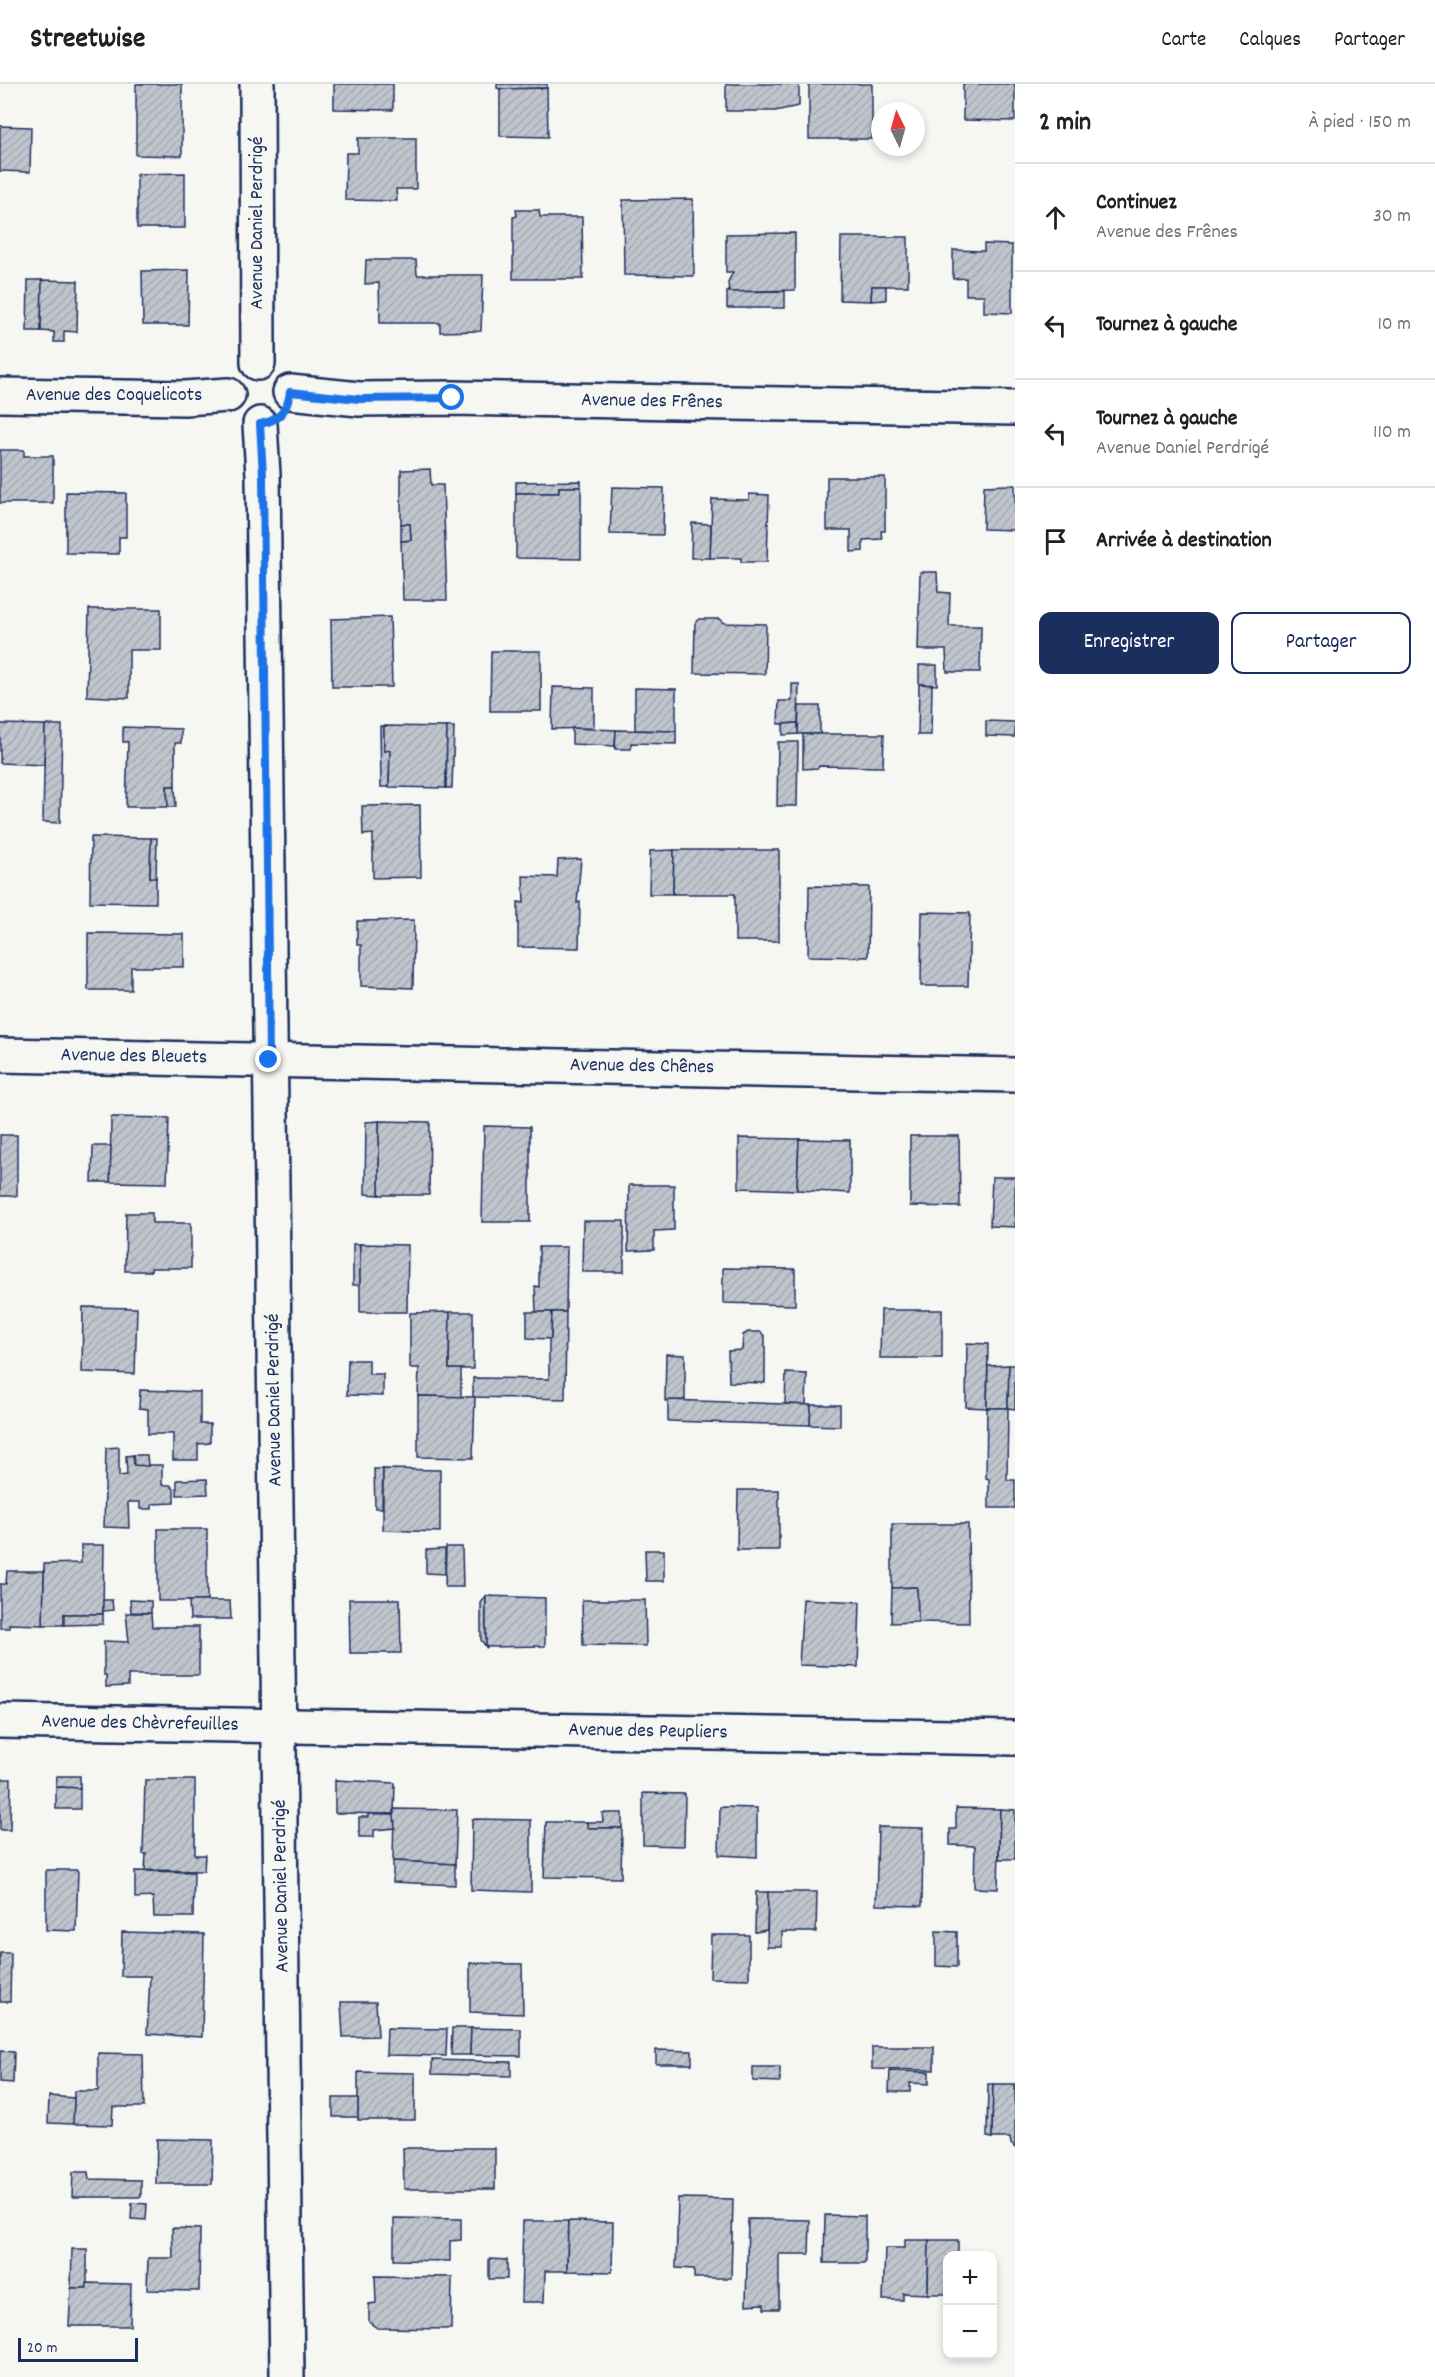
<!DOCTYPE html>
<html lang="fr">
<meta charset="utf-8">
<style>
body{margin:0;font-family:Dekko,sans-serif;background:#f6f6f6;color:#202124}
.controls{position:absolute;right:18px;bottom:18px;display:grid;overflow:hidden;border-radius:12px;box-shadow:0 3px 9px #0003}
.controls button{width:54px;height:54px;display:grid;place-items:center;padding:0;border:0;border-bottom:2px solid #e0e0e0;background:#fff;color:#202124;font:30px sans-serif}
.compass{position:absolute;left:871px;top:18px;width:54px;height:54px;border-radius:50%;background:#fff;box-shadow:0 3px 9px #0003;rotate:355deg}
.scale{position:absolute;left:18px;bottom:15px;width:120px;box-sizing:border-box;padding-left:6px;border:3px solid #1b2f5e;border-top:0;font-size:16px;line-height:21px;white-space:nowrap;color:#1b2f5e;-webkit-text-stroke:4px #f6f6f2;paint-order:stroke}
.stop{position:absolute;width:18px;height:18px;margin:-14px;border:4px solid #1a73e8;border-radius:50%;background:#fff}
.stop.end{background:#1a73e8;border-color:#fff;box-shadow:0 2px 6px #0008}
.list{margin:0;padding:0;list-style:none}
h2{display:flex;justify-content:space-between;align-items:center;height:78px;margin:0;padding:0 24px;font-size:26px}
h2 small{font-size:20px;font-weight:400;color:#757577}
.list li{display:grid;grid-template-columns:39px 1fr auto;gap:18px;align-items:center;box-sizing:border-box;height:108px;padding:0 24px;border-top:2px solid #e0e0e0}
.list b{display:block;font-size:22px;white-space:nowrap}
.list p{margin:0;font-size:20px;white-space:nowrap;color:#757577}
.list em{font-size:20px;font-style:normal;color:#757577}
.actions{display:flex;gap:12px;padding:18px 24px}
.actions a{flex:1;padding:14px 0;border:2px solid #1b2f5e;border-radius:12px;text-align:center;font-size:21px;color:#1b2f5e}
.actions .main{background:#1b2f5e;color:#fff}
.icon{flex:none;width:33px;height:33px;fill:none;stroke:currentColor;stroke-width:2;stroke-linecap:round;stroke-linejoin:round}
.map{position:relative;flex:none;width:1015px;height:2293px;overflow:hidden}
header{display:flex;align-items:center;gap:36px;box-sizing:border-box;height:84px;padding:0 30px;background:#fff;border-bottom:2px solid #e0e0e0}
header strong{font-size:28px}
nav{display:flex;gap:33px;margin-inline-start:auto;font-size:21px}
main{display:flex}
aside{flex:1;background:#fff}
.map>svg:first-child{display:block}
</style>
<header>
<strong>Streetwise</strong>
<nav><a>Carte</a><a>Calques</a><a>Partager</a></nav>
</header>
<main>
<div class="map">
<svg width="1015" height="2293" viewBox="0 0 1015 2293">
<defs>
<pattern id="building-hatch" width="6" height="6" patternUnits="userSpaceOnUse" patternTransform="scale(1.5)"><rect width="6" height="6" fill="#c0c4cd"/><path d="M-1 1l2-2M0 6l6-6M5 7l2-2" fill="none" stroke="#a4a9b2"/></pattern>
</defs>
<rect width="100%" height="100%" fill="#f6f6f2"/>
<filter id="ink" filterUnits="userSpaceOnUse"><feTurbulence type="fractalNoise" baseFrequency=".0167" numOctaves="2"/><feDisplacementMap in="SourceGraphic" scale="12" xChannelSelector="R" yChannelSelector="G"/><feConvolveMatrix kernelMatrix="1 2 1 2 8 2 1 2 1" color-interpolation-filters="sRGB"/></filter>
<g filter="url(#ink)">
<!-- building -->
<g fill="url(#building-hatch)" stroke="#1b2f5e" stroke-width="1.5">
<polygon points="136,0 182,0 182,72 136,71"/>
<polygon points="334,0 393,0 393,26 334,25"/>
<polygon points="497,0 547,0 547,4 500,5 497,4"/>
<polygon points="726,0 799,0 799,22 775,27 726,27"/>
<rect x="809" y="0" width="63" height="55"/>
<polygon points="963,0 1015,0 1015,37 963,36"/>
<polygon points="547,4 548,53 500,52 500,5"/>
<polygon points="0,42 31,43 30,88 0,87"/>
<polygon points="358,54 416,54 416,105 396,105 397,117 345,116 346,69 358,69"/>
<polygon points="185,89 185,144 137,144 137,90"/>
<polygon points="693,115 694,192 624,191 623,116"/>
<polygon points="516,126 539,126 540,133 582,133 583,195 513,195 513,133 517,132"/>
<polygon points="795,149 795,206 729,208 728,198 733,188 726,188 726,150"/>
<polygon points="841,153 908,153 908,202 872,202 871,217 840,216"/>
<polygon points="984,160 1012,161 1012,229 984,228 984,211 966,211 966,194 953,195 953,166 984,167"/>
<polygon points="366,176 416,176 417,191 483,191 481,247 440,248 440,239 380,239 379,199 365,200"/>
<polygon points="189,186 188,241 143,241 142,187"/>
<polygon points="28,196 42,196 41,247 27,247"/>
<polygon points="42,196 78,197 77,248 64,247 64,258 54,258 54,248 41,247"/>
<polygon points="872,202 886,202 886,216 871,217"/>
<polygon points="785,207 785,224 727,224 727,208"/>
<polygon points="0,366 24,366 24,372 53,372 53,419 0,419"/>
<polygon points="430,385 431,401 443,401 447,516 403,516 401,457 411,456 410,440 401,440 401,386"/>
<polygon points="827,393 885,393 885,447 881,447 882,455 863,456 863,467 851,468 851,446 827,446"/>
<polygon points="581,397 581,403 559,403 559,409 516,409 516,398"/>
<polygon points="1007,401 1015,401 1015,446 983,445 984,402"/>
<polygon points="559,403 581,403 581,475 516,474 516,409 559,409"/>
<polygon points="612,403 664,404 663,451 610,450"/>
<polygon points="66,408 126,409 126,453 119,453 119,470 66,469"/>
<polygon points="749,410 769,411 767,478 741,478 741,474 710,474 712,415 749,416"/>
<polygon points="692,439 711,440 710,474 691,474"/>
<polygon points="401,440 410,440 411,456 401,457"/>
<polygon points="920,488 937,488 938,508 950,509 949,542 981,542 980,588 947,588 946,566 918,566"/>
<polygon points="89,525 161,525 161,566 129,566 129,614 87,612"/>
<polygon points="390,533 392,603 332,603 331,535"/>
<polygon points="700,535 719,535 724,539 766,540 765,590 694,589 695,539"/>
<polygon points="491,567 541,567 541,627 490,627"/>
<polygon points="919,581 937,581 937,601 919,600"/>
<polygon points="792,600 799,600 798,639 778,640 779,617 792,617"/>
<polygon points="919,600 932,601 931,651 918,651"/>
<polygon points="553,603 594,604 594,644 552,645"/>
<polygon points="635,604 676,605 676,647 635,646"/>
<polygon points="799,622 820,622 820,650 798,650"/>
<polygon points="986,637 1015,638 1015,653 986,652"/>
<polygon points="798,639 798,650 783,651 783,640"/>
<polygon points="0,640 45,641 44,681 0,679"/>
<polygon points="45,641 62,641 60,739 43,738"/>
<polygon points="380,642 384,642 384,667 390,666 389,703 381,703"/>
<polygon points="384,642 447,643 446,704 389,703 390,666 384,667"/>
<polygon points="123,643 181,645 181,659 175,659 175,702 167,702 168,723 126,723 128,658 123,658"/>
<polygon points="447,643 454,643 452,704 446,704"/>
<polygon points="572,644 616,646 615,662 572,660"/>
<polygon points="616,646 676,647 676,660 631,659 631,665 615,665"/>
<polygon points="803,650 884,650 883,683 819,682 818,684 803,685"/>
<polygon points="778,658 798,658 797,722 777,722"/>
<polygon points="167,702 175,702 176,723 168,723"/>
<polygon points="420,721 421,793 373,794 373,750 363,751 362,722"/>
<polygon points="91,753 151,754 150,793 156,794 156,819 90,818"/>
<polygon points="151,754 157,754 156,794 150,793"/>
<polygon points="674,766 673,810 649,810 650,767"/>
<polygon points="674,766 779,766 779,857 735,857 735,810 673,810"/>
<polygon points="581,775 577,819 580,818 579,864 518,863 518,818 524,819 523,792 557,793 558,776"/>
<polygon points="809,802 869,803 868,873 808,872"/>
<polygon points="922,828 970,829 968,902 921,902"/>
<polygon points="414,836 413,904 361,902 361,861 357,861 357,837"/>
<polygon points="88,849 184,850 184,883 131,883 131,906 88,906"/>
<polygon points="111,1033 169,1034 167,1099 110,1098"/>
<polygon points="379,1037 430,1038 429,1111 379,1111"/>
<polygon points="379,1037 379,1111 365,1110 366,1038"/>
<polygon points="484,1042 530,1043 530,1138 482,1138"/>
<rect x="0" y="1051" width="17" height="61"/>
<polygon points="910,1052 959,1052 960,1123 910,1122"/>
<polygon points="739,1054 799,1055 797,1106 739,1104"/>
<polygon points="799,1055 850,1056 850,1109 797,1106"/>
<polygon points="93,1062 111,1062 110,1098 92,1098"/>
<polygon points="992,1093 1015,1093 1015,1143 990,1142"/>
<polygon points="629,1101 674,1101 674,1146 654,1147 654,1166 628,1167"/>
<polygon points="126,1129 152,1129 152,1139 191,1139 191,1184 151,1184 151,1187 125,1187"/>
<polygon points="583,1137 624,1137 624,1188 582,1188"/>
<rect x="353" y="1160" width="7" height="41"/>
<polygon points="360,1160 408,1161 407,1228 360,1228"/>
<polygon points="539,1163 567,1163 566,1228 536,1228 535,1202 539,1203"/>
<polygon points="723,1184 795,1185 795,1221 723,1219"/>
<polygon points="83,1223 137,1224 135,1290 82,1288"/>
<polygon points="881,1226 942,1226 942,1274 880,1274"/>
<polygon points="450,1228 449,1285 461,1285 461,1313 418,1312 419,1284 410,1284 410,1229"/>
<polygon points="450,1228 473,1228 473,1285 449,1285"/>
<polygon points="527,1228 552,1228 551,1255 527,1254"/>
<polygon points="552,1228 566,1228 565,1315 473,1313 473,1294 549,1295 549,1255 551,1255"/>
<polygon points="748,1248 761,1248 765,1253 765,1299 729,1298 728,1267 742,1266 743,1251"/>
<polygon points="967,1259 988,1260 987,1324 966,1323"/>
<polygon points="666,1270 685,1271 685,1316 665,1317"/>
<polygon points="348,1276 369,1276 369,1290 383,1290 383,1312 347,1311"/>
<polygon points="1009,1281 1008,1324 987,1324 988,1282"/>
<polygon points="1009,1281 1015,1281 1015,1325 1008,1324"/>
<polygon points="786,1289 807,1290 806,1321 785,1320"/>
<polygon points="140,1306 200,1308 200,1340 210,1340 210,1359 198,1360 198,1376 173,1376 173,1350 148,1350 148,1325 139,1324"/>
<polygon points="418,1312 475,1313 473,1374 418,1373"/>
<polygon points="668,1316 811,1321 810,1341 668,1337"/>
<polygon points="811,1321 840,1321 840,1342 810,1341"/>
<polygon points="987,1324 1008,1324 1007,1396 1015,1396 1015,1424 989,1424 989,1395 986,1394"/>
<polygon points="119,1363 119,1392 127,1391 126,1372 133,1371 134,1381 162,1381 162,1401 170,1401 174,1405 174,1419 152,1420 152,1425 140,1425 140,1418 128,1418 129,1444 104,1443 106,1364"/>
<polygon points="133,1371 147,1371 148,1382 134,1381"/>
<polygon points="374,1385 383,1385 382,1424 375,1424"/>
<polygon points="383,1385 440,1386 440,1448 383,1446"/>
<polygon points="207,1395 208,1410 177,1411 177,1396"/>
<polygon points="738,1406 779,1406 779,1466 737,1466"/>
<polygon points="892,1440 968,1440 969,1539 918,1538 917,1503 892,1504"/>
<rect x="158" y="1445" width="49" height="72"/>
<polygon points="81,1461 104,1461 103,1530 64,1530 64,1541 43,1541 44,1480 81,1479"/>
<polygon points="446,1463 462,1463 463,1503 445,1503"/>
<polygon points="445,1465 445,1490 426,1489 426,1466"/>
<polygon points="645,1466 664,1466 664,1497 646,1497"/>
<polygon points="7,1487 44,1487 43,1541 9,1540 9,1544 0,1544 0,1500 6,1500"/>
<polygon points="917,1503 918,1538 891,1539 892,1504"/>
<polygon points="486,1512 486,1563 481,1556 481,1519"/>
<polygon points="486,1512 545,1514 545,1562 486,1563"/>
<polygon points="349,1515 400,1515 401,1569 350,1569"/>
<polygon points="803,1515 860,1518 858,1583 799,1581"/>
<polygon points="103,1516 112,1516 113,1526 103,1527"/>
<polygon points="130,1516 151,1517 151,1529 131,1528"/>
<polygon points="582,1516 645,1516 646,1562 583,1561"/>
<polygon points="189,1517 230,1517 231,1535 190,1535"/>
<polygon points="126,1529 151,1529 152,1543 199,1543 199,1591 128,1591 128,1602 106,1603 106,1591 104,1591 104,1557 129,1558"/>
<polygon points="64,1530 103,1530 103,1540 64,1541"/>
<polygon points="57,1692 80,1692 80,1704 56,1703"/>
<polygon points="0,1695 11,1695 10,1746 0,1746"/>
<polygon points="145,1696 195,1696 195,1771 205,1771 204,1787 145,1786 146,1770 143,1770"/>
<polygon points="335,1696 395,1699 394,1730 335,1729"/>
<polygon points="56,1703 80,1704 80,1725 56,1725"/>
<polygon points="643,1709 685,1710 684,1762 643,1761"/>
<polygon points="720,1723 757,1724 757,1773 719,1771"/>
<polygon points="956,1724 1000,1725 998,1805 974,1804 975,1762 950,1761 950,1745 956,1745"/>
<polygon points="394,1725 457,1726 455,1780 393,1777"/>
<polygon points="1000,1725 1015,1726 1015,1775 999,1775"/>
<polygon points="602,1729 622,1729 622,1744 587,1744 587,1738 603,1738"/>
<polygon points="368,1730 394,1730 395,1744 374,1746 374,1753 359,1753 359,1733 368,1733"/>
<polygon points="472,1735 531,1736 531,1808 471,1806"/>
<polygon points="546,1738 587,1738 587,1744 622,1744 621,1794 544,1793"/>
<polygon points="878,1743 923,1744 922,1822 876,1821"/>
<polygon points="393,1777 455,1780 455,1801 393,1798"/>
<polygon points="46,1786 78,1786 76,1847 46,1846"/>
<polygon points="135,1787 194,1788 193,1833 154,1833 153,1813 135,1814"/>
<polygon points="756,1808 768,1808 767,1846 755,1848"/>
<polygon points="768,1808 817,1808 816,1848 782,1848 782,1863 767,1863"/>
<polygon points="936,1847 957,1848 957,1883 936,1882"/>
<polygon points="122,1848 204,1850 202,1953 147,1950 150,1892 121,1892"/>
<polygon points="711,1851 749,1851 749,1895 710,1894"/>
<polygon points="0,1869 11,1869 10,1918 0,1918"/>
<polygon points="470,1879 522,1880 523,1930 470,1928"/>
<polygon points="341,1918 376,1918 378,1952 343,1953"/>
<polygon points="387,1944 447,1945 446,1972 386,1971"/>
<polygon points="452,1944 471,1944 470,1971 451,1971"/>
<polygon points="471,1944 521,1945 521,1972 470,1971"/>
<polygon points="872,1963 934,1963 934,1986 872,1985"/>
<polygon points="656,1966 692,1967 692,1980 656,1980"/>
<polygon points="0,1967 14,1968 13,1999 0,1998"/>
<polygon points="98,1969 143,1970 144,2023 113,2023 112,2041 73,2040 74,2007 98,2007"/>
<polygon points="432,1976 511,1978 511,1992 432,1990"/>
<polygon points="753,1983 780,1983 780,1998 753,1997"/>
<polygon points="890,1987 929,1988 929,2000 910,1999 910,2008 889,2008"/>
<polygon points="358,1988 415,1989 415,2036 358,2036"/>
<polygon points="988,2000 993,2000 992,2054 987,2053"/>
<polygon points="993,2000 1015,2000 1015,2064 1011,2060 1010,2054 992,2054"/>
<polygon points="49,2012 74,2014 73,2040 48,2039"/>
<rect x="333" y="2014" width="25" height="19"/>
<polygon points="157,2055 213,2056 212,2100 156,2100"/>
<polygon points="403,2064 495,2064 495,2105 404,2105"/>
<polygon points="73,2088 88,2088 89,2095 141,2096 141,2113 72,2113"/>
<polygon points="678,2114 733,2115 731,2194 694,2194 694,2185 676,2184"/>
<polygon points="132,2119 147,2120 146,2136 131,2135"/>
<polygon points="825,2131 865,2132 865,2179 824,2179"/>
<polygon points="394,2134 461,2135 461,2156 450,2157 450,2177 394,2176"/>
<polygon points="748,2135 810,2136 809,2170 779,2170 779,2225 764,2225 764,2220 746,2221"/>
<polygon points="523,2137 568,2137 567,2187 545,2187 544,2218 521,2218"/>
<polygon points="568,2137 613,2138 612,2188 567,2187"/>
<polygon points="172,2144 200,2145 199,2207 147,2206 148,2174 173,2174"/>
<polygon points="905,2156 929,2156 928,2210 903,2209 903,2216 883,2216 885,2164 905,2164"/>
<polygon points="929,2156 958,2156 958,2172 948,2172 948,2210 928,2210"/>
<polygon points="72,2165 87,2165 87,2204 71,2204"/>
<polygon points="489,2175 507,2176 507,2195 489,2195"/>
<polygon points="375,2192 452,2193 451,2245 377,2244 369,2238 369,2220 376,2219"/>
<polygon points="86,2199 131,2200 130,2242 69,2242 71,2204 87,2204"/>
</g>
<g fill="none" stroke-linecap="round" stroke-linejoin="round">
<defs>
<g id="minor">
<polyline points="257,0 258,279"/>
<polyline points="290,308 359,315 452,314 1015,324"/>
<polyline points="0,311 185,314 228,311"/>
<path d="M260 340 263 391C269 1025 281 1659 287 2293"/>
<polyline points="0,971 1015,991"/>
<polyline points="0,1637 1015,1654"/>
</g>
</defs>
<!-- minor casing -->
<use href="#minor" stroke="#1b2f5e" stroke-width="38"/>
<!-- minor -->
<use href="#minor" stroke="#f6f6f2" stroke-width="33"/>
</g>
</g>
<g fill="none" stroke-linecap="round" stroke-linejoin="round" filter="url(#ink)">
<!-- route -->
<path stroke="#1a73e8" stroke-width="8" d="M269 976 263 391 260 340C279 337 288 326 290 308L359 315 452 314"/>
</g>
<g text-anchor="middle" dominant-baseline="central" stroke-width="6" stroke-linejoin="round" paint-order="stroke">
<!-- street labels -->
<g font-size="20" fill="#1b2f5e" stroke="#f6f6f2">
<text transform="translate(258 139) rotate(-90)">Avenue Daniel Perdrigé</text>
<text x="114" y="312">Avenue des Coquelicots</text>
<text transform="translate(652 318) rotate(1)">Avenue des Frênes</text>
<text transform="translate(134 973) rotate(1)">Avenue des Bleuets</text>
<text transform="translate(642 983) rotate(1)">Avenue des Chênes</text>
<text transform="translate(275 1316) rotate(-91)">Avenue Daniel Perdrigé</text>
<text transform="translate(140 1640) rotate(1)">Avenue des Chèvrefeuilles</text>
<text transform="translate(648 1648) rotate(1)">Avenue des Peupliers</text>
<text transform="translate(282 1802) rotate(-91)">Avenue Daniel Perdrigé</text>
</g>
</g>
</svg>
<div class="controls">
<button>+</button>
<button>−</button>
</div>
<svg class="compass" viewBox="-18 -18 36 36"><path d="M0-13l5 13h-10z" fill="#e53935"/><path d="M0 13l5-13h-10z" fill="#757577"/></svg>
<div class="scale">20 m</div>
<div class="stop" style="left:452px;top:314px"></div>
<div class="stop end" style="left:269px;top:976px"></div>
</div>
<aside>
<h2>2 min<small>À pied · 150 m</small></h2>
<ul class="list">
<li><svg class="icon" aria-label="ahead" viewBox="0 0 24 24"><path d="M12 20V5M6 11l6-6 6 6"/></svg><div><b>Continuez</b><p>Avenue des Frênes</p></div><em>30 m</em></li>
<li><svg class="icon" aria-label="left" viewBox="0 0 24 24"><path d="M17 20v-9H6M10 6l-5 5 5 5"/></svg><div><b>Tournez à gauche</b></div><em>10 m</em></li>
<li><svg class="icon" aria-label="left" viewBox="0 0 24 24"><path d="M17 20v-9H6M10 6l-5 5 5 5"/></svg><div><b>Tournez à gauche</b><p>Avenue Daniel Perdrigé</p></div><em>110 m</em></li>
<li><svg class="icon" aria-label="arrive" viewBox="0 0 24 24"><path d="M6 21V4h12l-3 4 3 4H6"/></svg><div><b>Arrivée à destination</b></div></li>
</ul>
<div class="actions"><a class="main">Enregistrer</a><a>Partager</a></div>
</aside>
</main>
